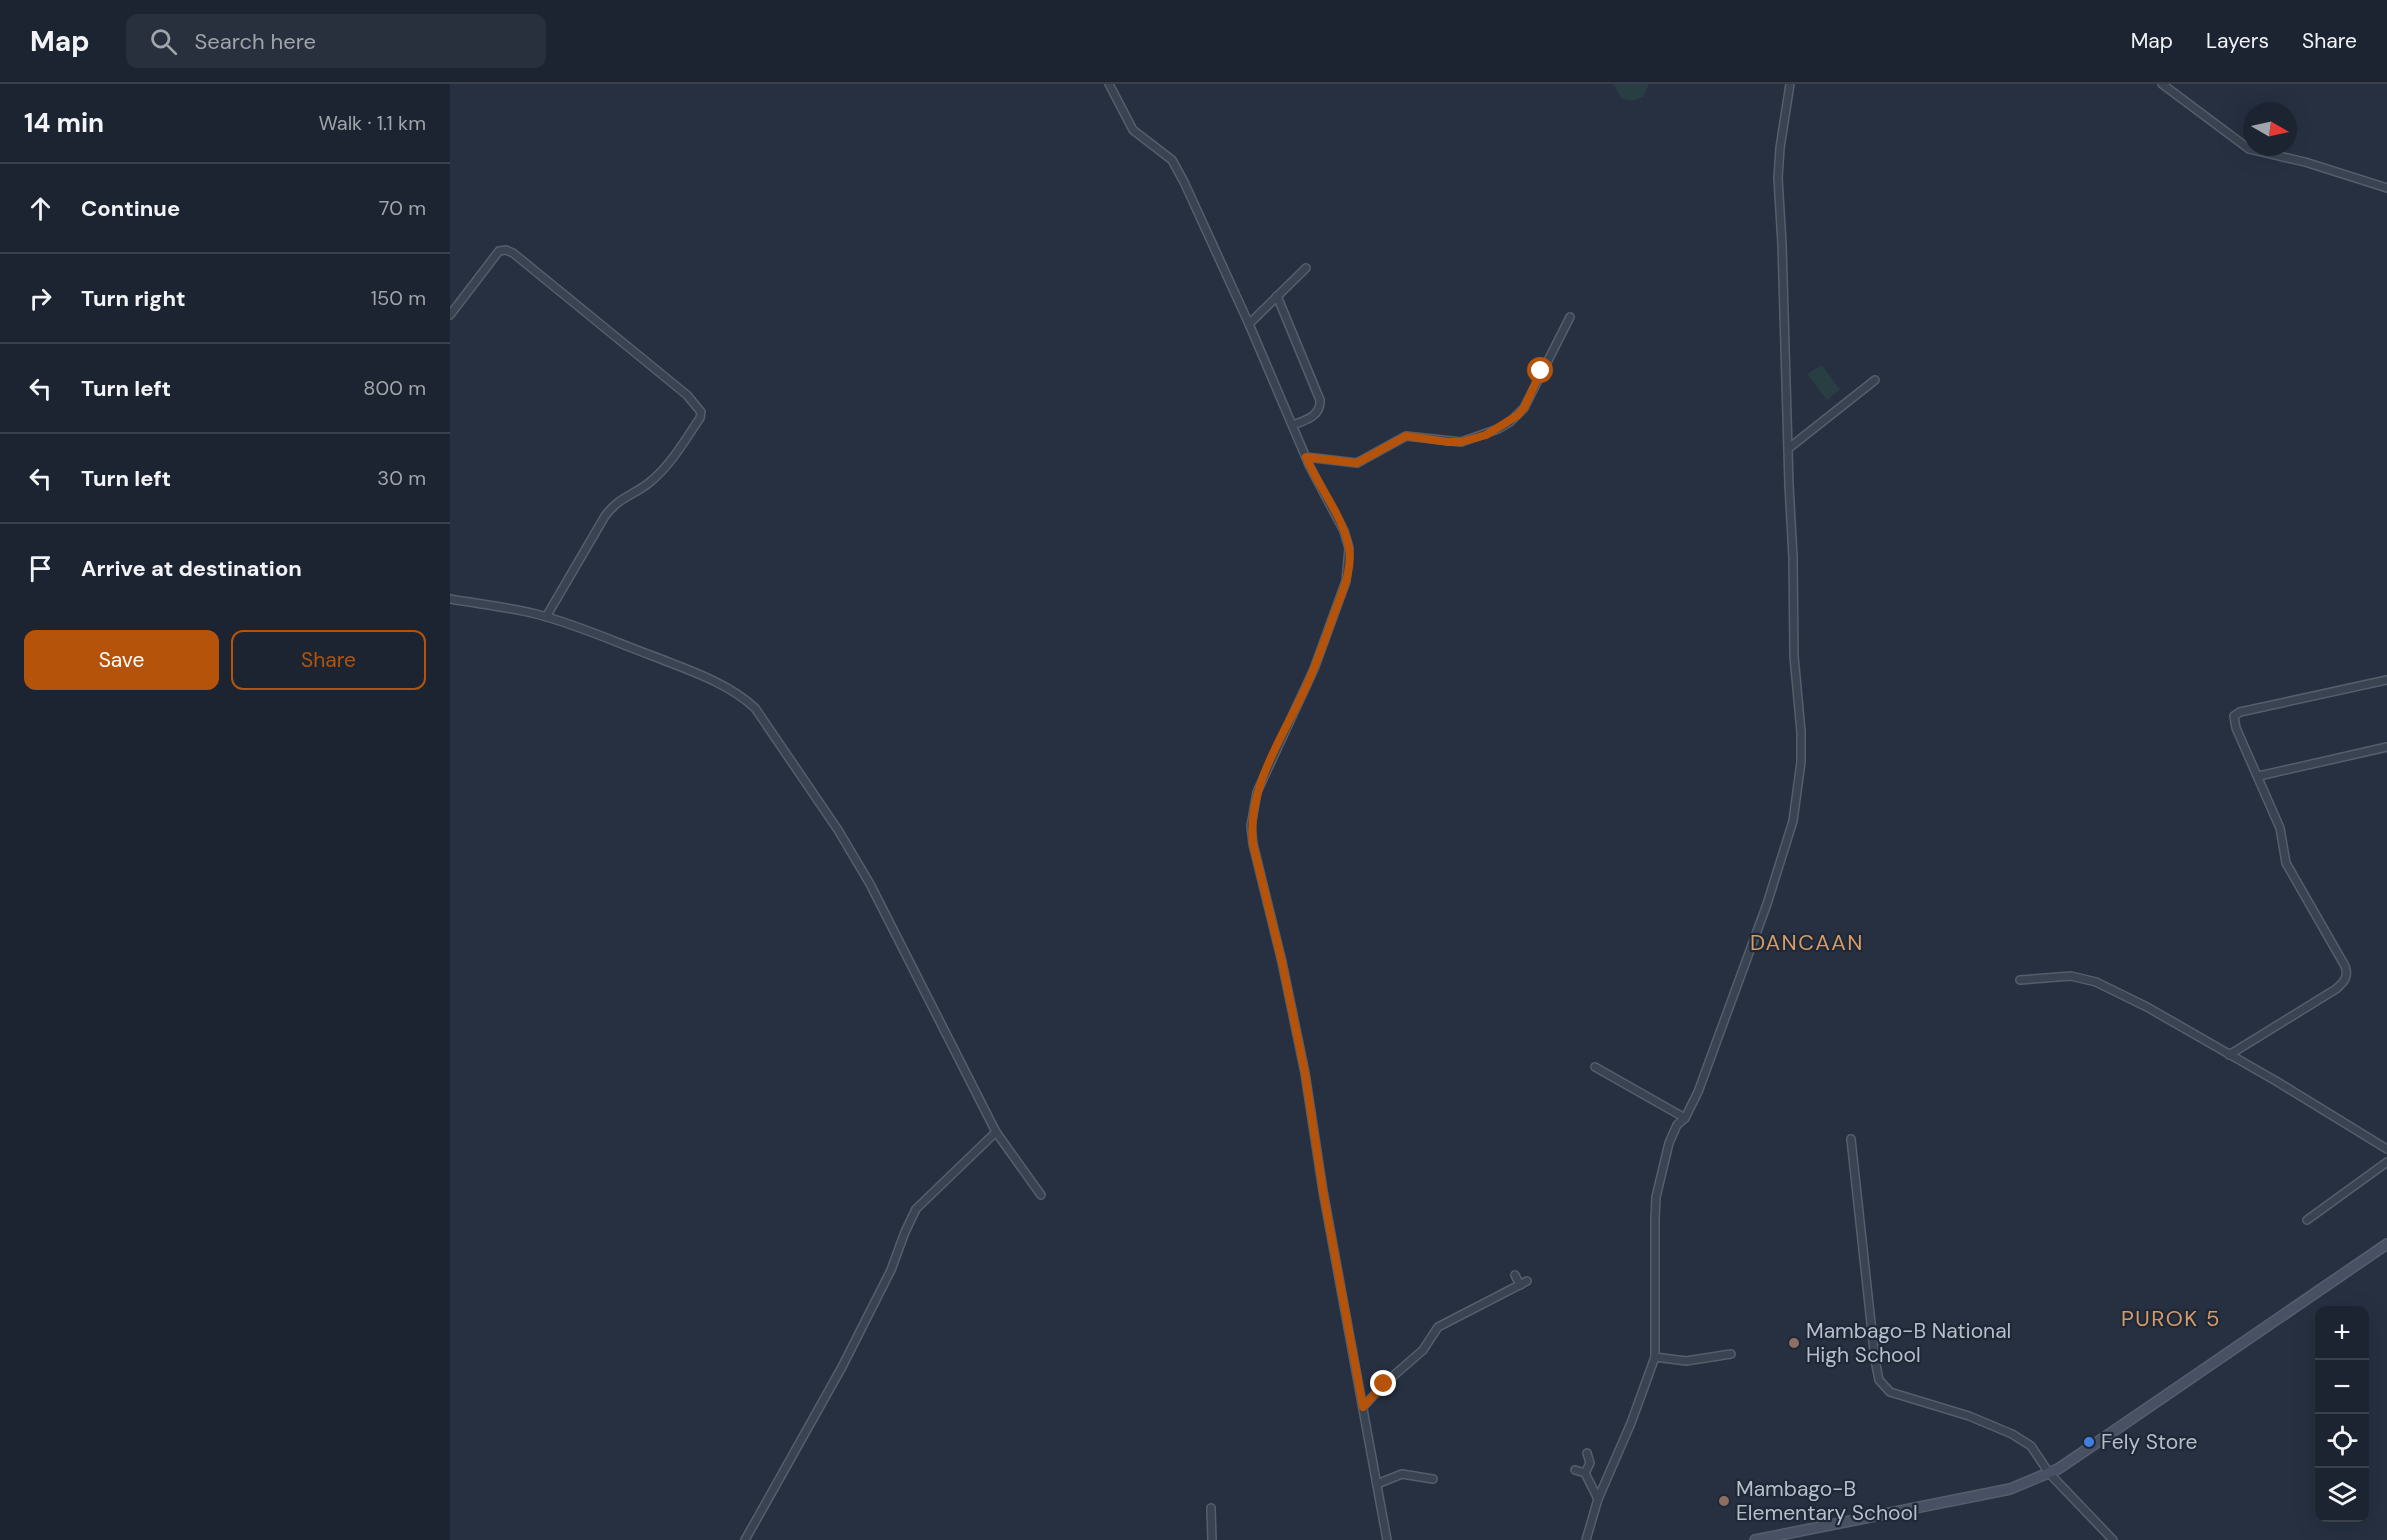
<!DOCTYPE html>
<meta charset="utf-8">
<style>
body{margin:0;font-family:"DM Sans",sans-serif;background:#29303d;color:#f1f3f6}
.controls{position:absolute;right:18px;bottom:18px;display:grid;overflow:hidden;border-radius:12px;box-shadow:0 6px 24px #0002}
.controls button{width:54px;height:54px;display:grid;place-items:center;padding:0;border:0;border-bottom:2px solid #3a414d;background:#1c2431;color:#f1f3f6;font:30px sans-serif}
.compass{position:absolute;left:1793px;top:18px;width:54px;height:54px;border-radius:50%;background:#1c2431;box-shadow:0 6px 24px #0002;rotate:99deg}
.stop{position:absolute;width:18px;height:18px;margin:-14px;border:4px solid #b45309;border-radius:50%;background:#fff}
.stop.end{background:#b45309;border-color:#fff;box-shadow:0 2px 6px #0008}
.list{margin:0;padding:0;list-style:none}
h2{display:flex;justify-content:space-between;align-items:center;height:78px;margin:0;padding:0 24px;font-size:26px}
h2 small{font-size:20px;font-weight:400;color:#a0a4ab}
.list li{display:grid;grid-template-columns:39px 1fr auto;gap:18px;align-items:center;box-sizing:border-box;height:90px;padding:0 24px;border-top:2px solid #3a414d}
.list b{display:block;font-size:22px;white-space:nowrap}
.list em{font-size:20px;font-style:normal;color:#a0a4ab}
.actions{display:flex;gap:12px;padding:18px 24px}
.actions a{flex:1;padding:14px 0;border:2px solid #b45309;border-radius:12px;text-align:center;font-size:21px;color:#b45309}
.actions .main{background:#b45309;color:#fff}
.icon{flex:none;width:33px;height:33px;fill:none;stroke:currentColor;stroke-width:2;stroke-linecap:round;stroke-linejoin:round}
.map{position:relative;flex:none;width:1937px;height:1456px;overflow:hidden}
header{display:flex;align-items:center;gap:36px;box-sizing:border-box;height:84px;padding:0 30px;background:#1c2431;border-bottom:2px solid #3a414d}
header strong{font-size:28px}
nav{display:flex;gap:33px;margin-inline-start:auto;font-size:21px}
.search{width:420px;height:54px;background:#29303d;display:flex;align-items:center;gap:15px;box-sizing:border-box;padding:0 21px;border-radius:12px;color:#a0a4ab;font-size:22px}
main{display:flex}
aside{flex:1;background:#1c2431}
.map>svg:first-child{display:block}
</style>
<header>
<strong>Map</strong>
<div class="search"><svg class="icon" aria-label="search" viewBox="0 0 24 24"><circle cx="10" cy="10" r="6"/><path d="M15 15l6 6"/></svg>Search here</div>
<nav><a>Map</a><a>Layers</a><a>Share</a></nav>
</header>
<main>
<aside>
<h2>14 min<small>Walk · 1.1 km</small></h2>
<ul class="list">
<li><svg class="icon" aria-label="ahead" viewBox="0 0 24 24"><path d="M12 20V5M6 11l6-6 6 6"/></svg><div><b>Continue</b></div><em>70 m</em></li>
<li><svg class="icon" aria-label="right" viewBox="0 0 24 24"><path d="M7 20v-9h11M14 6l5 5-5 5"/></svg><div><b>Turn right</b></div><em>150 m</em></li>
<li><svg class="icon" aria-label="left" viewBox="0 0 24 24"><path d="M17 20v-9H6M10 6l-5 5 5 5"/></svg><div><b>Turn left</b></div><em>800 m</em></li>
<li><svg class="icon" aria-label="left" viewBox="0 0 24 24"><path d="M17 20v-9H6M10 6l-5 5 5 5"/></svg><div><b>Turn left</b></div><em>30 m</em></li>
<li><svg class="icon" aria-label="arrive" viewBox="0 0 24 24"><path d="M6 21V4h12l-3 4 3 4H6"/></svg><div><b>Arrive at destination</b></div></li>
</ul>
<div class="actions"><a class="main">Save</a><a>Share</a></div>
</aside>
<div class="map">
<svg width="1937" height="1456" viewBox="0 0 1937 1456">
<rect width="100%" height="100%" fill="#263041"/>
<!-- green -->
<g fill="#283e42">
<polygon points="1164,0 1199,0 1193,13 1182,17 1171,14"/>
<polygon points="1372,281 1390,306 1377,316 1357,290"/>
</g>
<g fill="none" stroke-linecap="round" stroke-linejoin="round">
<defs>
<g id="street">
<polyline points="659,0 683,46 722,76 734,98 799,240 860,383 894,447 899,464 896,497 864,585 807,708 801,742 803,760 832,878 855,989 873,1107 937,1456"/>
<polyline points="1712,0 1799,65 1855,78 1937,104"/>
<path d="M827 212 870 316C871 332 856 336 843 341"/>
<path d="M0 231 49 167 56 166 63 169 237 311 251 328 250 334C235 356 221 381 200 398 183 412 170 412 155 432L96 533"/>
<polyline points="799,240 856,184"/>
<polyline points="1339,364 1425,296"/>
<polyline points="856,373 907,379 956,352 1011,358 1048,345 1060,338 1074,324 1120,233"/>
<path d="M0 515C29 520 58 523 86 530 126 540 165 558 203 572 238 586 277 598 305 624L388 746 420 800 546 1048 591 1111"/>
<polyline points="1809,692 1937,663"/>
<polyline points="1570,896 1621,892 1646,898 1697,923 1826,997 1937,1065"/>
<path d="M1779 971 1886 905C1894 898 1899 893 1895 882L1836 779 1830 744 1786 644 1784 632 1790 628 1937 596"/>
<polyline points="1145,983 1235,1034"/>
<polyline points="1401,1055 1425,1276 1429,1296 1440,1308 1519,1332 1562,1350 1581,1362 1599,1389 1663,1456"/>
<polyline points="1857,1136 1937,1078"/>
<polyline points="1065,1191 1070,1201"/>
<polyline points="1205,1273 1236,1277 1281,1270"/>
<polyline points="913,1323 934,1300 973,1266 988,1243 1077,1197"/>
<polyline points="1125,1386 1135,1389 1148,1415"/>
<polyline points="1135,1389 1140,1379 1137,1369"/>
<polyline points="927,1400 952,1390 983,1395"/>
<polyline points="761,1424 762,1456"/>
<polyline points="295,1456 392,1283 441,1186 455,1148 466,1125 546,1048"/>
<polyline points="1136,1456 1148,1415 1181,1339 1205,1273 1205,1134 1206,1113 1219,1059 1227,1041 1235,1034 1248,1008 1317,820 1343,737 1351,678 1351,648 1344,572 1343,473 1339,401 1332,160 1328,94 1330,64 1340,0"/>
</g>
<polyline id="secondary" points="1305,1456 1560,1405 1608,1385 1636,1366 1937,1160"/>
</defs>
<!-- street casing -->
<use href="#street" stroke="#555e6b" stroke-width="10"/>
<!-- secondary casing -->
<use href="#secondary" stroke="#555e6b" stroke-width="12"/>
<!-- street -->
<use href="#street" stroke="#3a4351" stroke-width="7"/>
<!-- secondary -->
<use href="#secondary" stroke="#485164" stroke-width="9"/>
</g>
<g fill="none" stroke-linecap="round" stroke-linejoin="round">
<!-- route -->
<path stroke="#b45309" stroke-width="8" d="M934 1300 913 1323 873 1107 855 989 832 878 803 760C797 704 831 656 854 607 866 582 875 556 884 530 892 509 903 486 899 464 893 431 868 403 856 373L907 379 956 352 998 358H1011L1036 351 1068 331 1074 324 1091 287"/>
</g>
<!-- markers -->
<g fill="#8d6e63" stroke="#1f2836" stroke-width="2">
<circle cx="1344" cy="1259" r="6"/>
<circle cx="1274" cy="1417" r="6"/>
</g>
<circle fill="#3f7fe0" stroke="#1f2836" stroke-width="2" cx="1639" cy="1358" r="6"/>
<g text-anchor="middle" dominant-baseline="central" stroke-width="4.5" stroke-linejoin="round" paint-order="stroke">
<!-- poi labels -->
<g font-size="21" fill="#b7becb" stroke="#1f2836" text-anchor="start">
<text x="1356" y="1247">Mambago-B National<tspan x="1356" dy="24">High School</tspan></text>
<text x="1651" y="1358">Fely Store</text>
<text x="1286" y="1405">Mambago-B<tspan x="1286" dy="24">Elementary School</tspan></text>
</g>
<!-- neighbourhood labels -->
<g font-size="22" letter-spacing="1.5" fill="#d59b68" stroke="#1f2836">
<text x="1357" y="858">DANCAAN</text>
<text x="1721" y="1234">PUROK 5</text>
</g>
</g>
</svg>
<div class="controls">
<button>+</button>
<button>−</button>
<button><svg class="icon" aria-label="locate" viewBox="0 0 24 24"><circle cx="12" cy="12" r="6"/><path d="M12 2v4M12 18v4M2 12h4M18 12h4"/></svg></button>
<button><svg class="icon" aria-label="layers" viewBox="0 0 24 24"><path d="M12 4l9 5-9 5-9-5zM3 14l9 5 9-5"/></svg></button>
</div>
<svg class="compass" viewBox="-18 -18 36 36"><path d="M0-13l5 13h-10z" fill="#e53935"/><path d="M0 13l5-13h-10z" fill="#a0a4ab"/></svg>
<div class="stop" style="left:1091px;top:287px"></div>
<div class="stop end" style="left:934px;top:1300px"></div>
</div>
</main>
